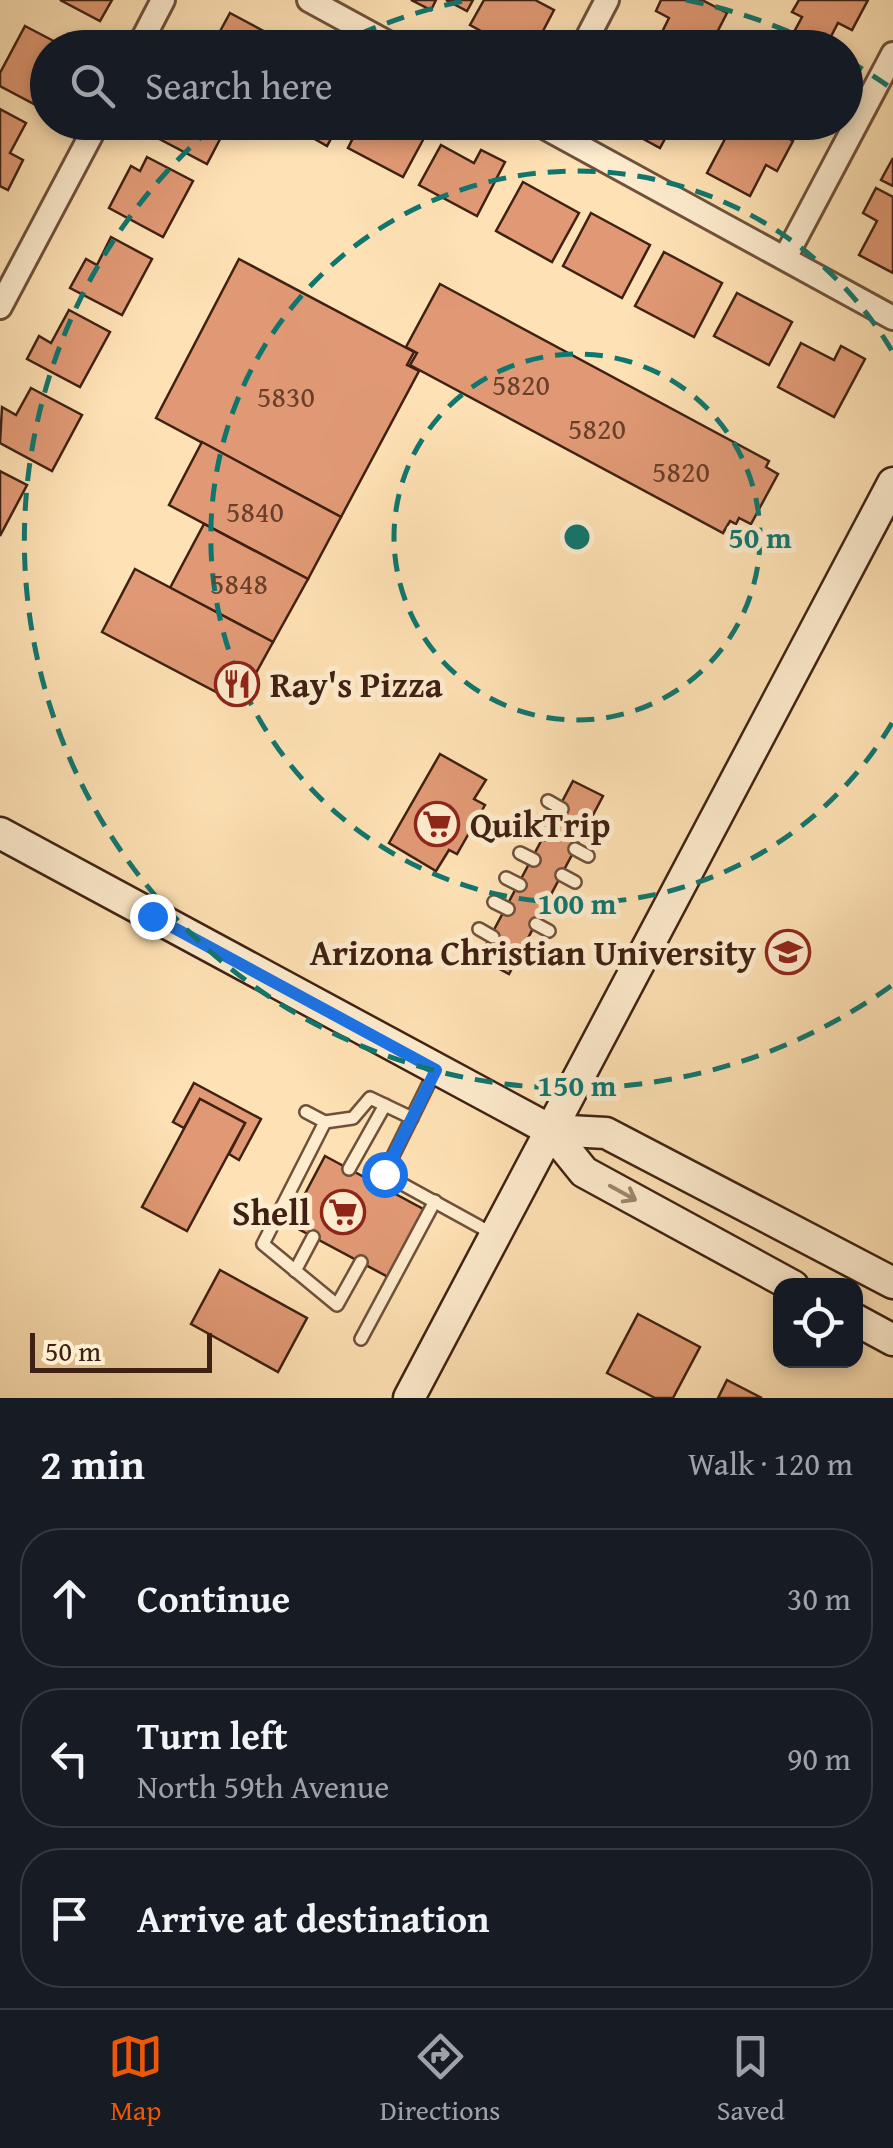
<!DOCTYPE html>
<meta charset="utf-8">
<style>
body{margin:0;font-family:"Gentium Book Plus",serif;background:#242831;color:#f1f3f6}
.controls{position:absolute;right:30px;bottom:30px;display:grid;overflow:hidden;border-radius:20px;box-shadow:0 5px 15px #0003}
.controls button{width:90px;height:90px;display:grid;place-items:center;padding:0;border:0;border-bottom:2px solid #363941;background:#171b24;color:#f1f3f6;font:50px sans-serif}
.scale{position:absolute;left:30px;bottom:25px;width:182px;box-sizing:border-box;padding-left:10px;border:5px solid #3f2113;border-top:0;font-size:28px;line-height:35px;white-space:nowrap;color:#3f2113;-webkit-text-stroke:8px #feecce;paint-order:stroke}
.stop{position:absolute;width:30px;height:30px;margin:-22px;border:8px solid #1a73e8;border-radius:50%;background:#fff}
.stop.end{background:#1a73e8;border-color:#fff;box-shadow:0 2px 10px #0008}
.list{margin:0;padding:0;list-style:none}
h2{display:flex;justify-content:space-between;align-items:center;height:130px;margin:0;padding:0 40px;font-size:42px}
h2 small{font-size:32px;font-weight:400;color:#9ea1a6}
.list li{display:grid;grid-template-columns:65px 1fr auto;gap:30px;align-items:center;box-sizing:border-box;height:140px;margin:0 20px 20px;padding:0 20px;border:2px solid #363941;border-radius:40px}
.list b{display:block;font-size:38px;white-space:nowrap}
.list p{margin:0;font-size:32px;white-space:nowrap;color:#9ea1a6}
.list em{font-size:32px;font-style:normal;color:#9ea1a6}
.icon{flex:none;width:55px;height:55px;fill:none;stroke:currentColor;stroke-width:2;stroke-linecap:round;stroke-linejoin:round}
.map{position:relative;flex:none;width:893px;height:1398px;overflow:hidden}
.search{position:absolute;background:#171b24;box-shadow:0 5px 15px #0003;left:30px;right:30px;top:30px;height:110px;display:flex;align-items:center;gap:25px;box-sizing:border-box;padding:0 35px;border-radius:55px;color:#9ea1a6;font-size:38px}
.sheet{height:610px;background:#171b24}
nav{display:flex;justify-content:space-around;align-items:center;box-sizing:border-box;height:140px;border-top:2px solid #363941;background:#171b24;font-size:28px;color:#9ea1a6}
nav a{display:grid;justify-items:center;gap:5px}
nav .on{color:#ea580c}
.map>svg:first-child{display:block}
</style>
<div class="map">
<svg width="893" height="1398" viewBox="0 0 893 1398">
<rect width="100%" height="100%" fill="#fee1b4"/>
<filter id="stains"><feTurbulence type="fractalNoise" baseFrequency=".002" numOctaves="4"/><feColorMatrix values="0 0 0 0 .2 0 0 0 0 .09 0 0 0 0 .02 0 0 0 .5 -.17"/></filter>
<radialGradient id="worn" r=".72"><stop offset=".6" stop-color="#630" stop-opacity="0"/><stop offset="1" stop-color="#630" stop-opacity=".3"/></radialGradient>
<!-- building -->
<g fill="#e09974" stroke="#3f2113" stroke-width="2.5">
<polygon points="60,0 112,0 100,21"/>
<polygon points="411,0 436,0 431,10"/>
<polygon points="446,0 473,0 467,11"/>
<polygon points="484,0 535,0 554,10 534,48 512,48 470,25"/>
<polygon points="661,0 702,0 727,13 709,48 654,48 669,18 656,11"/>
<polygon points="799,0 868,0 852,30 838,23 825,48 793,34 802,17 792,12"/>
<polygon points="230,13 271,35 265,48 197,48 201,41 212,46"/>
<polygon points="25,26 67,48 48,48 47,111 0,86 0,73"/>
<polygon points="765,39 782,48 760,48"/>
<polygon points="0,109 26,123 10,153 23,160 8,190 0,186"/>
<polygon points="153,122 229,122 207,164 148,133"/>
<polygon points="285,122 340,122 327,146"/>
<polygon points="361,122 426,122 431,125 403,177 348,148"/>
<polygon points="612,122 674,122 660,148"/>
<polygon points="734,122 758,122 793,141 777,171 766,165 750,196 707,173"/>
<polygon points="779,122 802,122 797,132"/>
<polygon points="441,145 474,163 481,150 505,162 477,216 419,185"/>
<polygon points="147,157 193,181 163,237 109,208 131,166 140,171"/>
<polygon points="893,158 893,186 881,180"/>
<polygon points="523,182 579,213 552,262 496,231"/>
<polygon points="876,188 893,197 893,273 859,255 877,221 863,213"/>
<polygon points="591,213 650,245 622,298 563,266"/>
<polygon points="111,237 152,259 122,315 70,288 86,259 97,265"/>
<polygon points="664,252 722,283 694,337 635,306"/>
<polygon points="239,259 414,352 407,365 419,371 341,517 156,418"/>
<polygon points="440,284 769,461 766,467 778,474 751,524 739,518 736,524 730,521 723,533 410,365 417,353 406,347"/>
<polygon points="737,293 792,322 769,365 714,336"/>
<polygon points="69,310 110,332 80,387 27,359 39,336 51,343"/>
<polygon points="801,343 834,360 841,346 865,359 834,417 778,387"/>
<polygon points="31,388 82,415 52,471 0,443 2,407 16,415"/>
<polygon points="202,442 341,517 308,579 169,505"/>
<polygon points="0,471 27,485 0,536"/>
<polygon points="204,524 308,579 273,642 170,588"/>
<polygon points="135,569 273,642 239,704 102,632"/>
<polygon points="440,754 486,780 474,799 485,805 457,854 449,850 436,871 389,843"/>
<polygon points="573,781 603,796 509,974 479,958"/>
<polygon points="194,1083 261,1119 239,1160 229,1154 245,1123 200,1099 184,1128 173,1122"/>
<polygon points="200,1099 245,1123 187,1231 142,1207"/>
<polygon points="325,1156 427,1211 390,1278 289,1224"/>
<polygon points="220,1270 307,1318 278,1372 191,1324"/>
<polygon points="638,1314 700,1347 673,1398 655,1398 607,1373"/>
<polygon points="727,1380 762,1398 718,1398"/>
</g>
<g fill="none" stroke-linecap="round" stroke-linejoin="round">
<defs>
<g id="lane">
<polyline points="548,801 562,809"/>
<polyline points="588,823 602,830"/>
<polyline points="534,827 547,834"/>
<polyline points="575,849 588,856"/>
<polyline points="520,853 534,860"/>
<polyline points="562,875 575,882"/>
<polyline points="506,878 520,885"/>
<polyline points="549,901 561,907"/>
<polyline points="494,902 508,909"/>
<polyline points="536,924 549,931"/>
<polyline points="479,929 493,937"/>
<polyline points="520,951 534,959"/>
<polyline points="436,1069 384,1174 493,1234"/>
<polyline points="306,1112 325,1122 263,1244 337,1305 361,1262"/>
<polyline points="325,1122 353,1118 370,1098 412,1118"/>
<polyline points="349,1169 385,1105"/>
<polyline points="295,1271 313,1237"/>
<polyline points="361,1339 435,1201"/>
</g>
<g id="street">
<polyline points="309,0 397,48"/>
<polyline points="138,48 163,0"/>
<polyline points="582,48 607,0"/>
<polyline points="535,122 893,318"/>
<polyline points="785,258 893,54"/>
<polyline points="0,307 98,122"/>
</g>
<g id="secondary">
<polyline points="0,833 550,1130 584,1172 793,1286"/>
<polyline points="550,1130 606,1133 893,1283"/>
<polyline points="856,1320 893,1340"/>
<polyline points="409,1398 893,483"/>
</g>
</defs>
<!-- lane casing -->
<use href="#lane" stroke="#6f513b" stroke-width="16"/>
<!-- street casing -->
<use href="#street" stroke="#6f513b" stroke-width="28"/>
<!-- secondary casing -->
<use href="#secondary" stroke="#3f2113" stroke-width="35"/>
<!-- lane -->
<use href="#lane" stroke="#feecce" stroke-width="11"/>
<!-- street -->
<use href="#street" stroke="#feecce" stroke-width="22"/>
<!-- secondary -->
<use href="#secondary" stroke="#feecce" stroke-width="30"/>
</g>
<!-- one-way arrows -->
<defs><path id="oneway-shaft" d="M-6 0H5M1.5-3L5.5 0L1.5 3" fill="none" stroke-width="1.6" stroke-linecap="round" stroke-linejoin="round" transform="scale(2.5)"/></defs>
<use stroke="#9e8670" href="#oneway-shaft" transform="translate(623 1193) rotate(29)"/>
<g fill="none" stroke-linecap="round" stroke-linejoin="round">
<!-- route -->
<polyline stroke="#1a73e8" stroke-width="12" points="152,916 436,1070 384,1174"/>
</g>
<!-- distance rings -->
<g fill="none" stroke="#0f766e" stroke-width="5" stroke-dasharray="18 12">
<circle cx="577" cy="537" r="183"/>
<path d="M892 723A366 366 0 1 1 892 351"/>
<path d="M891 986A548 548 0 0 1 217 123M332 47A548 548 0 0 1 468 0M686 0A548 548 0 0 1 822 47M847 60A548 548 0 0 1 891 88"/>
</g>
<!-- icons -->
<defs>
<symbol id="restaurant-ring" viewBox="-11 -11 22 22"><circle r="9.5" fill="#feecce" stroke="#8f2418" stroke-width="1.5"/><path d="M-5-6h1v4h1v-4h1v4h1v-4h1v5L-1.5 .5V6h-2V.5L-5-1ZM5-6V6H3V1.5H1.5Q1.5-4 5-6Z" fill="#8f2418"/></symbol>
<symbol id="supermarket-ring" viewBox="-11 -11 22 22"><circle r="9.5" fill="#feecce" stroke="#8f2418" stroke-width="1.5"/><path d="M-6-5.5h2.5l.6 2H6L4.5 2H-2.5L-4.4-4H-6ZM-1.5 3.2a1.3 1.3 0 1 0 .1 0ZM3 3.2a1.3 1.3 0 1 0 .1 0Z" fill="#8f2418"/></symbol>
<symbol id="university-ring" viewBox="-11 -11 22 22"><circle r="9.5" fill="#feecce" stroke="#8f2418" stroke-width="1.5"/><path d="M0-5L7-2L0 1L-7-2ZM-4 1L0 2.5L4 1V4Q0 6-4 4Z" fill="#8f2418"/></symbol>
</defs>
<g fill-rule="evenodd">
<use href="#restaurant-ring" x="212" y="659" width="50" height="50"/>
<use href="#supermarket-ring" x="412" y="799" width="50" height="50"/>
<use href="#university-ring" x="763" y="927" width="50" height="50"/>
<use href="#supermarket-ring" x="318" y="1187" width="50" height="50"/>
</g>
<g text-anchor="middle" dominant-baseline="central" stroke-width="10" stroke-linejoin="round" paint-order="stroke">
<!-- number labels -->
<g font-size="30" fill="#673f2b">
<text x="521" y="384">5820</text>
<text x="286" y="396">5830</text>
<text x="597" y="428">5820</text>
<text x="681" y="471">5820</text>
<text x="255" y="511">5840</text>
<text x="239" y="583">5848</text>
</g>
<!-- poi labels -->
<g font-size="35" font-weight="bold" fill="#3f2113" stroke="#feecce" text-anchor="start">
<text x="270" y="684">Ray's Pizza</text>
<text x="470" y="824">QuikTrip</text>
<text x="756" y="952" text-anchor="end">Arizona Christian University</text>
<text x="310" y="1212" text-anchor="end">Shell</text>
</g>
</g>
<circle cx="577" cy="537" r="15" fill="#0f766e" stroke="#feecce" stroke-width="5"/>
<g font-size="30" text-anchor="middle" font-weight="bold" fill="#0f766e" stroke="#feecce" stroke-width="10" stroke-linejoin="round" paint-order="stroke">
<text x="760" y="548">50 m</text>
<text x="577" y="914">100 m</text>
<text x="577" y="1096">150 m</text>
</g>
<rect width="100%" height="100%" filter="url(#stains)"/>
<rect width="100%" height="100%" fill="url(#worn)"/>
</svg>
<div class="controls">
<button><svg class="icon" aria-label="locate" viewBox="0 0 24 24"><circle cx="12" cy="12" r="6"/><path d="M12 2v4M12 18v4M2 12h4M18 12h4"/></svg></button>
</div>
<div class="scale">50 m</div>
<div class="stop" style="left:384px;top:1174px"></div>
<div class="stop end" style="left:152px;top:916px"></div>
<div class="search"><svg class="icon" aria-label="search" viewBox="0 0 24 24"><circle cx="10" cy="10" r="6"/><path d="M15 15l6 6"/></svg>Search here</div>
</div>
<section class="sheet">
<h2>2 min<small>Walk · 120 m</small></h2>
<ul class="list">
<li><svg class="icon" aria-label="ahead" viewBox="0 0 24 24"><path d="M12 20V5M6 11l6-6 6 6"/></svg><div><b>Continue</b></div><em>30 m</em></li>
<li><svg class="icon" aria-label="left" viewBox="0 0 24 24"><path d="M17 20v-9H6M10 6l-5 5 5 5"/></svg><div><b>Turn left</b><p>North 59th Avenue</p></div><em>90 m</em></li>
<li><svg class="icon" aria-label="arrive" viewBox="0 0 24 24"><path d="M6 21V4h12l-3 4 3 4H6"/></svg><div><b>Arrive at destination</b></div></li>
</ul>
</section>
<nav>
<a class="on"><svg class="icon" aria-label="map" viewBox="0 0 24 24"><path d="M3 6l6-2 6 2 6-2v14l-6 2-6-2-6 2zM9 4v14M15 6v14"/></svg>Map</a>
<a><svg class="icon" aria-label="directions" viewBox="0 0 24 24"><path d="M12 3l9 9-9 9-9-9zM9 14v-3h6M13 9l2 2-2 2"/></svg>Directions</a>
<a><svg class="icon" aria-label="saved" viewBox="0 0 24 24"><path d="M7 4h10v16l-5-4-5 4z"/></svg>Saved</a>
</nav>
